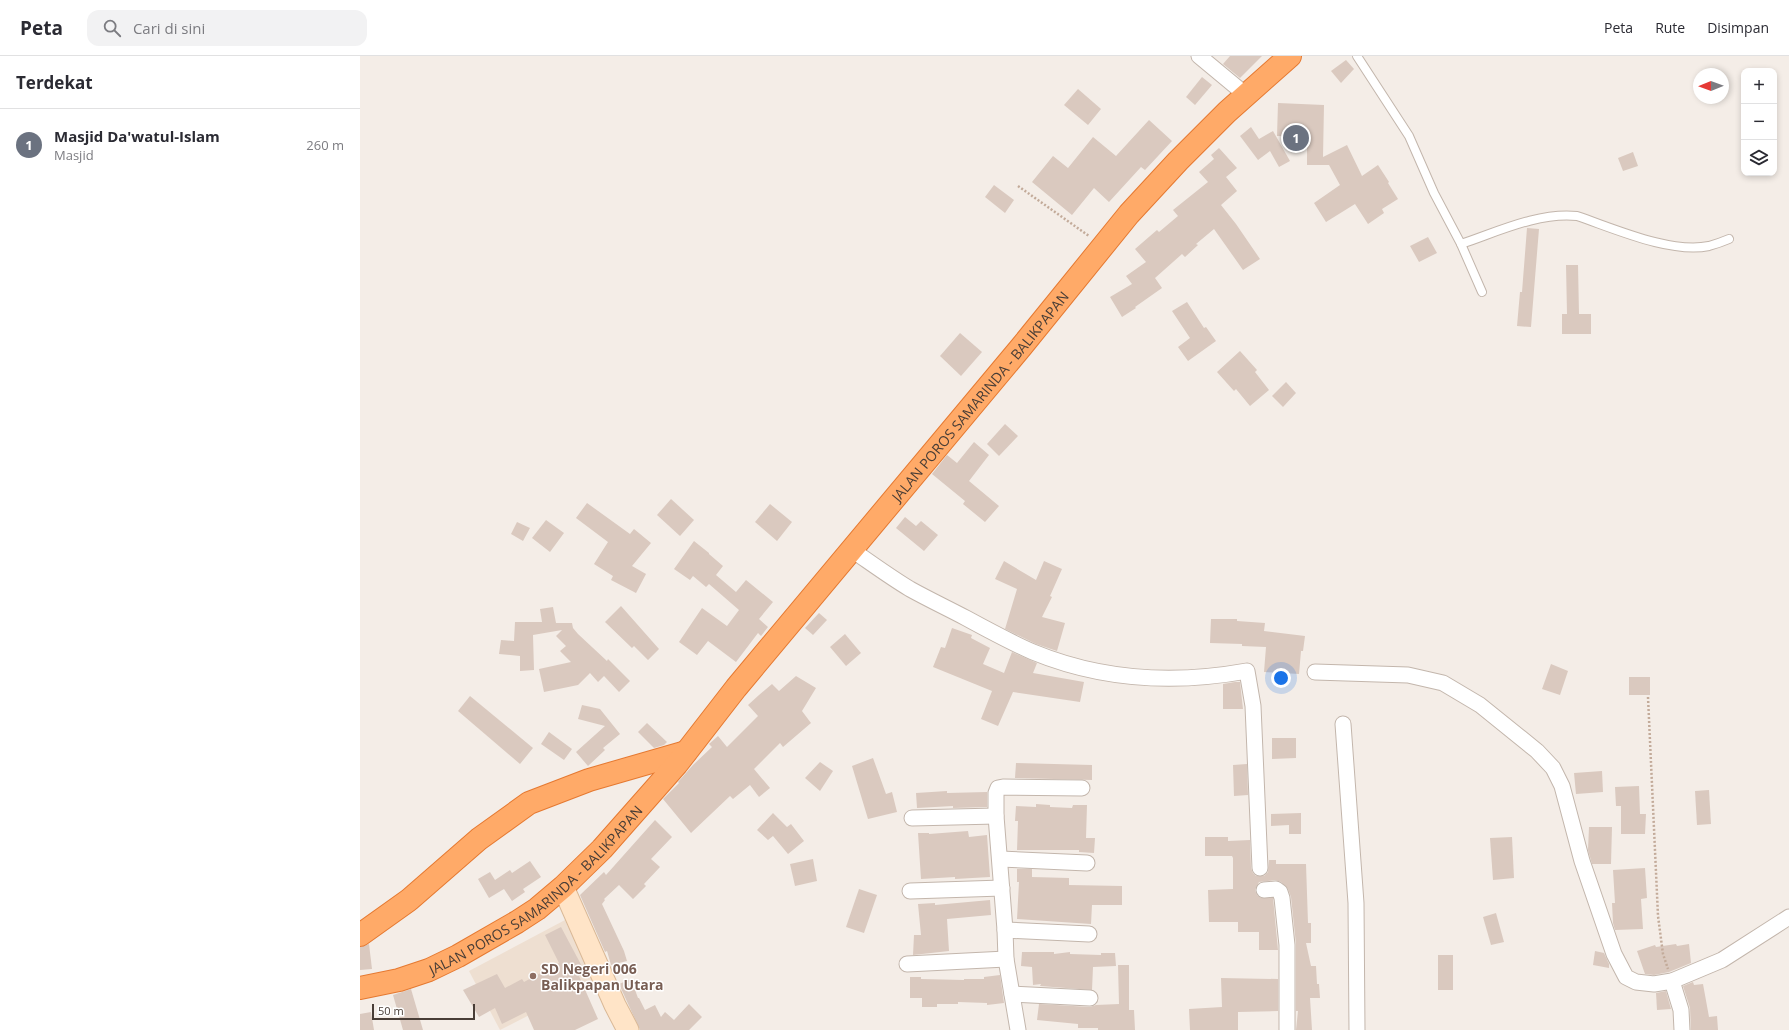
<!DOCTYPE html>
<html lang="id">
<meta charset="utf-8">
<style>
body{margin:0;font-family:"Open Sans",sans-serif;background:#f2f2f3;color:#2b2b33}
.controls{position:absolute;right:12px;top:12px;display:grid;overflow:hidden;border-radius:8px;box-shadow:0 2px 6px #0003}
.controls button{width:36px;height:36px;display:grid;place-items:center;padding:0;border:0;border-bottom:1px solid #e1e1e2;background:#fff;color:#2b2b33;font:20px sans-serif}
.compass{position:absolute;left:1333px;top:12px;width:36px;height:36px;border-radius:50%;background:#fff;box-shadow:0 2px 6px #0003;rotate:269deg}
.scale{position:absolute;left:12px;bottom:10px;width:103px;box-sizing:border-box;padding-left:4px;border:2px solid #483d36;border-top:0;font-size:11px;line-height:14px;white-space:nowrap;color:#483d36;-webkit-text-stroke:3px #fff;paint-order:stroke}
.you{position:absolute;left:921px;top:622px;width:14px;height:14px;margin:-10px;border:3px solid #fff;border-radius:50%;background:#1a73e8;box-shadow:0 0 0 6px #1a73e833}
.badge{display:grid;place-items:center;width:26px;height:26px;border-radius:50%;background:#ff1426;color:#fff;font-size:13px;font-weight:700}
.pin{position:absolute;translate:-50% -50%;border:2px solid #fff;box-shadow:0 1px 4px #0006}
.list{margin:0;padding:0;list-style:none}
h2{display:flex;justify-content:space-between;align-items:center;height:52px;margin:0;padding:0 16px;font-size:17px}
h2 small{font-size:13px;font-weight:400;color:#7c7c81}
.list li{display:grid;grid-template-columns:26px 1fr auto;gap:12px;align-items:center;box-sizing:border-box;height:72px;padding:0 16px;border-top:1px solid #e1e1e2}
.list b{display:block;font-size:15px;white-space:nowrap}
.list p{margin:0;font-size:13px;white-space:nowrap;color:#7c7c81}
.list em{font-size:13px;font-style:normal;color:#7c7c81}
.icon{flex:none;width:22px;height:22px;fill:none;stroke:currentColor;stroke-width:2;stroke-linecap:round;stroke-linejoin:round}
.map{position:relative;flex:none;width:1429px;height:974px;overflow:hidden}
header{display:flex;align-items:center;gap:24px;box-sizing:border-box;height:56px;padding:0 20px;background:#fff;border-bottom:1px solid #e1e1e2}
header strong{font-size:19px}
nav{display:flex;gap:22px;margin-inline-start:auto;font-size:14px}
.search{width:280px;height:36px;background:#f2f2f3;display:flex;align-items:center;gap:10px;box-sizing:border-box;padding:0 14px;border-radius:12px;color:#7c7c81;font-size:15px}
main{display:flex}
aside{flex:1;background:#fff}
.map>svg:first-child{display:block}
</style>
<header>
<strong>Peta</strong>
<div class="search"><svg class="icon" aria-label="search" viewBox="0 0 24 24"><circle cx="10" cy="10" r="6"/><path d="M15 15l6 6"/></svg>Cari di sini</div>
<nav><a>Peta</a><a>Rute</a><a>Disimpan</a></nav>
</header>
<main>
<aside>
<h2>Terdekat<small></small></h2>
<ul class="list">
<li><span class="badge" style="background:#6b7280">1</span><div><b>Masjid Da'watul-Islam</b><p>Masjid</p></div><em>260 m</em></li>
</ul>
</aside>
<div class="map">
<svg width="1429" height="974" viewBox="0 0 1429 974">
<rect width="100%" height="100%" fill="#f4ede7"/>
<!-- education -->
<polygon fill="#eedfd1" points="205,864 236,925 140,974 109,915"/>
<!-- building -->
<g fill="#dac9bf">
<polygon points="870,0 902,0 880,22 863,8"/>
<polygon points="986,4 994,13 981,27 971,15"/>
<polygon points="842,21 852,29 835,49 826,41"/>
<polygon points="718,33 741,53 728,69 704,49"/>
<polygon points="918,47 964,49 963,101 987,89 1002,120 1018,109 1029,126 1028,127 1038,143 1022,153 1024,157 1008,168 995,148 966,166 954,147 980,129 969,109 947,109 947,81 917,80"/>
<polygon points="789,64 812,85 785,114 781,111 749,146 734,132 712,159 672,126 693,100 708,112 733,81 756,100"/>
<polygon points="891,71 899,83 913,75 930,105 919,111 910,95 898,104 880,80"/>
<polygon points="859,92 877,112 866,121 877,135 861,149 876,168 900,203 883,214 854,173 836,188 838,189 825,201 822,198 795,222 802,232 775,251 776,252 762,261 750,241 772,228 766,220 786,206 775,193 797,174 799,176 818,160 813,154 848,126 839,116 854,103 851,99"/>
<polygon points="1273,96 1278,110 1263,115 1258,102"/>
<polygon points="634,129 654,144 645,157 625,141"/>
<polygon points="1167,172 1179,173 1171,271 1157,270 1160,236 1162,236"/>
<polygon points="1068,181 1077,197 1059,206 1050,190"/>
<polygon points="1206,209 1218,209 1219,258 1231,258 1231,278 1202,278 1202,258 1207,258"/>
<polygon points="827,246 844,272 846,271 856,285 828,305 818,291 830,282 812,255"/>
<polygon points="600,277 622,296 601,320 580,300"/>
<polygon points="880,295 897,314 895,316 909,334 890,350 876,333 874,335 857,316"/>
<polygon points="926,326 936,337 923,351 912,340"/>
<polygon points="645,368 658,380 639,400 627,388"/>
<polygon points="614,386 629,399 609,425 639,450 625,466 603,448 605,445 572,418 587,399 597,407"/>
<polygon points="311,443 334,464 320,480 297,459"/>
<polygon points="227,447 270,478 274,473 291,487 272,510 286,518 276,537 251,524 253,520 234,508 248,486 216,462"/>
<polygon points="410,448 432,466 417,485 395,466"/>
<polygon points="545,461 556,470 561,465 578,479 564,495 536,472"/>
<polygon points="186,464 204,477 190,496 172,482"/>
<polygon points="157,466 170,472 163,485 151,478"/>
<polygon points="334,485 349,497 349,498 363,510 356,519 376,536 386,524 413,546 399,563 408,571 401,580 398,577 376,606 348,585 337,599 319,586 342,552 367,570 379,554 349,528 346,531 333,520 330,524 314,513"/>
<polygon points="644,505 676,524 684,505 702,513 690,540 692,541 682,561 705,567 697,595 676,588 645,573 657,533 635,523"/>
<polygon points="261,550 299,593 288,604 274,590 272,592 245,566"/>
<polygon points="193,551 196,567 212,567 213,572 218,578 247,605 248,603 270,625 259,636 244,620 238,626 230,617 218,629 184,636 179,613 211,606 200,595 206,590 196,580 202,574 173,579 174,614 160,615 160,600 139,598 141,584 154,585 155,566 182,566 180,553"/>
<polygon points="459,557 467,564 453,579 445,572"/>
<polygon points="851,563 877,563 877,565 905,567 904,575 945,580 943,595 941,595 939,618 904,616 906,591 882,590 882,588 850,587"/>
<polygon points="592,572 612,579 611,582 630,592 623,608 644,617 652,596 677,607 673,617 724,626 720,646 653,636 638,670 621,663 632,635 573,611 581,591 585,592"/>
<polygon points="485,578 501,597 486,610 470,591"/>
<polygon points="1191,608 1208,615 1200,639 1182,633"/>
<polygon points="436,620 456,632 442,655 451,667 423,691 420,687 394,713 410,732 399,741 390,729 373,743 370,740 331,777 303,743 319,727 318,726 333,709 352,691 349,688 358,680 367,691 398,660 388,649 399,639 412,628 419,635"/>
<rect x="1269" y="621" width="21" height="18"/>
<polygon points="875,626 880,626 883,653 863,653 863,628"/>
<polygon points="110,640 173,692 160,708 98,655"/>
<polygon points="222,649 240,653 260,678 243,692 245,694 228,710 216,696 245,670 218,663"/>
<polygon points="287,667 307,686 304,689 294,692 278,676"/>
<polygon points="189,676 212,693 204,704 181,688"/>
<polygon points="912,682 936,682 936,702 912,703"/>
<polygon points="513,702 526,738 532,736 537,756 508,763 492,710"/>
<polygon points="460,706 473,715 460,735 445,722"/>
<polygon points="656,707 732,709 732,724 655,722"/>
<polygon points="887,708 888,739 874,740 873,709"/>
<polygon points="1242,715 1243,736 1216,738 1214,717"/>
<polygon points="1279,730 1280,758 1286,758 1285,778 1261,778 1261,750 1256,750 1255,731"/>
<polygon points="1349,734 1351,768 1337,769 1335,735"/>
<polygon points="587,735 587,737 627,736 627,751 593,752 593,750 557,752 556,737"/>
<polygon points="676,748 690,749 690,751 712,752 713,749 727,749 726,782 735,782 734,797 719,796 719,794 657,794 658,765 655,765 656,750 676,751"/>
<polygon points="413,757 427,771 431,768 444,785 428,798 413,780 408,784 397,774"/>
<polygon points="941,757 941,778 929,778 929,769 911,770 911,758"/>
<polygon points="295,764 312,781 291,803 300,811 284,828 286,830 273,843 259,829 244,843 245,844 242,848 264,895 267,905 251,909 247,895 245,896 220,839 244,816 246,819"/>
<polygon points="1229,771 1252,771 1251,808 1232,808 1228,794"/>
<polygon points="608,775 609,781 627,779 630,821 595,823 595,821 561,823 558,777 569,777 569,778"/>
<polygon points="845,781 868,781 868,785 890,784 891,812 893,817 896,820 904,820 908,816 909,804 916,804 916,808 946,808 948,867 951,867 951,887 946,887 951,910 956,910 957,928 959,928 960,942 950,942 952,974 936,974 938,955 936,955 936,888 931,841 928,833 921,826 915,824 899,826 895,834 897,839 901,842 913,842 918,894 899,894 899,876 878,876 878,866 849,866 848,834 873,833 873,802 872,800 845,800"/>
<polygon points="1152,781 1154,822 1133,824 1130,782"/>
<polygon points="453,803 457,825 435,830 430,808"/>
<polygon points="170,805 181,821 163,833 165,836 152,845 144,833 129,842 118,823 130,816 135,824 150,814 152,817"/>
<polygon points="1285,812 1287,842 1281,843 1283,873 1255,874 1253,867 1252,847 1255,847 1253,814"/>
<polygon points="657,813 672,813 672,821 709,822 709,829 762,830 762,849 732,849 731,868 657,863 659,826 657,826"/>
<polygon points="499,833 517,839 504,877 486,871"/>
<polygon points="630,844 631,859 587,863 589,895 553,899 554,879 561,879 558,848 575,847 575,849"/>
<polygon points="1136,857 1144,886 1131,889 1123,861"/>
<polygon points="201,871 225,916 219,920 238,963 215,974 174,974 166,956 142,968 135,952 119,961 103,934 137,918 145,932 162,923 164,926 199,907 185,879"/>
<polygon points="9,888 12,913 0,914 0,891"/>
<polygon points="1316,888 1317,890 1329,888 1331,907 1309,916 1294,919 1285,918 1277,895 1295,889 1296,891"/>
<polygon points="1235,895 1244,897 1249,908 1249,912 1233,909"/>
<polygon points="662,896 694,896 694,898 710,896 710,898 741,899 741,897 755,897 756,910 733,911 732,934 680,930 681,928 673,929 672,911 661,910"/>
<rect x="1078" y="899" width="15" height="35"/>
<polygon points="758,909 769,909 769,954 774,954 775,974 738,974 738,972 718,972 718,968 677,964 679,948 730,951 736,949 759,948"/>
<polygon points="640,919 644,947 627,949 627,947 598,946 598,948 577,948 577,951 562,951 562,942 550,942 550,921 561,921 561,923 604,924 604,923 624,923 624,921"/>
<polygon points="861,922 918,923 918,955 878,956 878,974 830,974 829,953 862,951"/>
<polygon points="271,923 278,942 279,942 285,954 295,949 301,961 305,956 314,964 329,948 342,961 329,974 280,974 259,928"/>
<polygon points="1333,926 1334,929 1343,928 1349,961 1357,960 1358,974 1331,974 1330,952 1323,930"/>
<polygon points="51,933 63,974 43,974 33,939"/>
<polygon points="1306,935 1311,953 1297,954 1296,937"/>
<polygon points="11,956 14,974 0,974 0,958"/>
</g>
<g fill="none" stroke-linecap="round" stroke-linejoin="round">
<defs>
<g id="lane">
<polyline points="997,0 1049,80 1074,137 1101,188 1122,236"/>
<path d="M1101 188C1137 176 1178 156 1217 160 1253 172 1310 198 1349 190 1356 188 1362 186 1369 183"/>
</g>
<g id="street">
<polyline points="839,0 886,39"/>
<path d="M492 494C511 507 530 521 550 533 568 543 587 552 606 562 628 574 650 586 673 596 741 624 815 628 887 615L893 650 900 812"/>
<polyline points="955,616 1048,619 1083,627 1120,649 1177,695 1193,712 1202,730 1222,805 1254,898 1266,921 1276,926 1294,928 1312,925 1362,904 1429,861"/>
<polyline points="983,668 996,847 997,974"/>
<polyline points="552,762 636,760"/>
<polyline points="640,803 727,807"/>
<polyline points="904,834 916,833 920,836 922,842 927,889 927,974"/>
<polyline points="550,835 642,832"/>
<polyline points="645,874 729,878"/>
<polyline points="547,908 646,903"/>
<polyline points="1312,925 1321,954 1322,974"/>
<polyline points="652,938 730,942"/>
<polyline points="658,974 646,903 645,874 636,760 636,737 638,732 643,731 722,732"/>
</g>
<polyline id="secondary" points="203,831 255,949 268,974"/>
<g id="highway">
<polyline points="0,879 49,844 119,783 169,747 229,724 326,696"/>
<path id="s1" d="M0 932 39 924 69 914 98 900 157 866 177 853 203 831 242 793 317 708 376 632 662 290 769 158 818 105 867 56 930 0"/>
</g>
</defs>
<!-- lane casing -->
<use href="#lane" stroke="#c3b6ac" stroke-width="10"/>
<!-- street casing -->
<use href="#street" stroke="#c3b6ac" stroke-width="17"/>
<!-- secondary casing -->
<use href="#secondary" stroke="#dab997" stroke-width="23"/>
<!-- highway casing -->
<use href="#highway" stroke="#e57931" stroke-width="24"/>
<!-- path -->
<g stroke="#c3ab9a" stroke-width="2.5" stroke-dasharray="2 2" stroke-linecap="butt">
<polyline points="658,130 729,180"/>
<polyline points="1288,641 1298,860 1303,898 1308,913"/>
</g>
<!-- lane -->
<use href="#lane" stroke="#fff" stroke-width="8"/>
<!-- street -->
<use href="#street" stroke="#fff" stroke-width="15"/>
<!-- secondary -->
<use href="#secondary" stroke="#ffe4c7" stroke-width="21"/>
<!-- highway -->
<use href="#highway" stroke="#ffaa68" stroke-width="22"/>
</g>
<!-- markers -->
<circle fill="#8d6e63" stroke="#fff" stroke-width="1.5" cx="173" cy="920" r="4"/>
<g text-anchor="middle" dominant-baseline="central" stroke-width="3" stroke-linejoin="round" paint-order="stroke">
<!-- street labels -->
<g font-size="14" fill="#483d36" stroke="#fff">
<text stroke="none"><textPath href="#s1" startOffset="874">JALAN POROS SAMARINDA - BALIKPAPAN</textPath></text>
<text stroke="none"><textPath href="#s1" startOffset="206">JALAN POROS SAMARINDA - BALIKPAPAN</textPath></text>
</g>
<!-- education labels -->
<g font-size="14" font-weight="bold" fill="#785e54" stroke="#fff" text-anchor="start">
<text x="181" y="912">SD Negeri 006<tspan x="181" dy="16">Balikpapan Utara</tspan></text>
</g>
</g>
</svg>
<div class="controls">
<button>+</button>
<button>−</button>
<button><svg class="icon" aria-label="layers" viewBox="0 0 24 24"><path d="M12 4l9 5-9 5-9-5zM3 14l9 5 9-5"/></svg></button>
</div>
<svg class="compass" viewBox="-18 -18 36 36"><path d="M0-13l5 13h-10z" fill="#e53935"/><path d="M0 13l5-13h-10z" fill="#7c7c81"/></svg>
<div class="scale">50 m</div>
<div class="you"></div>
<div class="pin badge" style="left:936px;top:82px;background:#6b7280">1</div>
</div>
</main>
